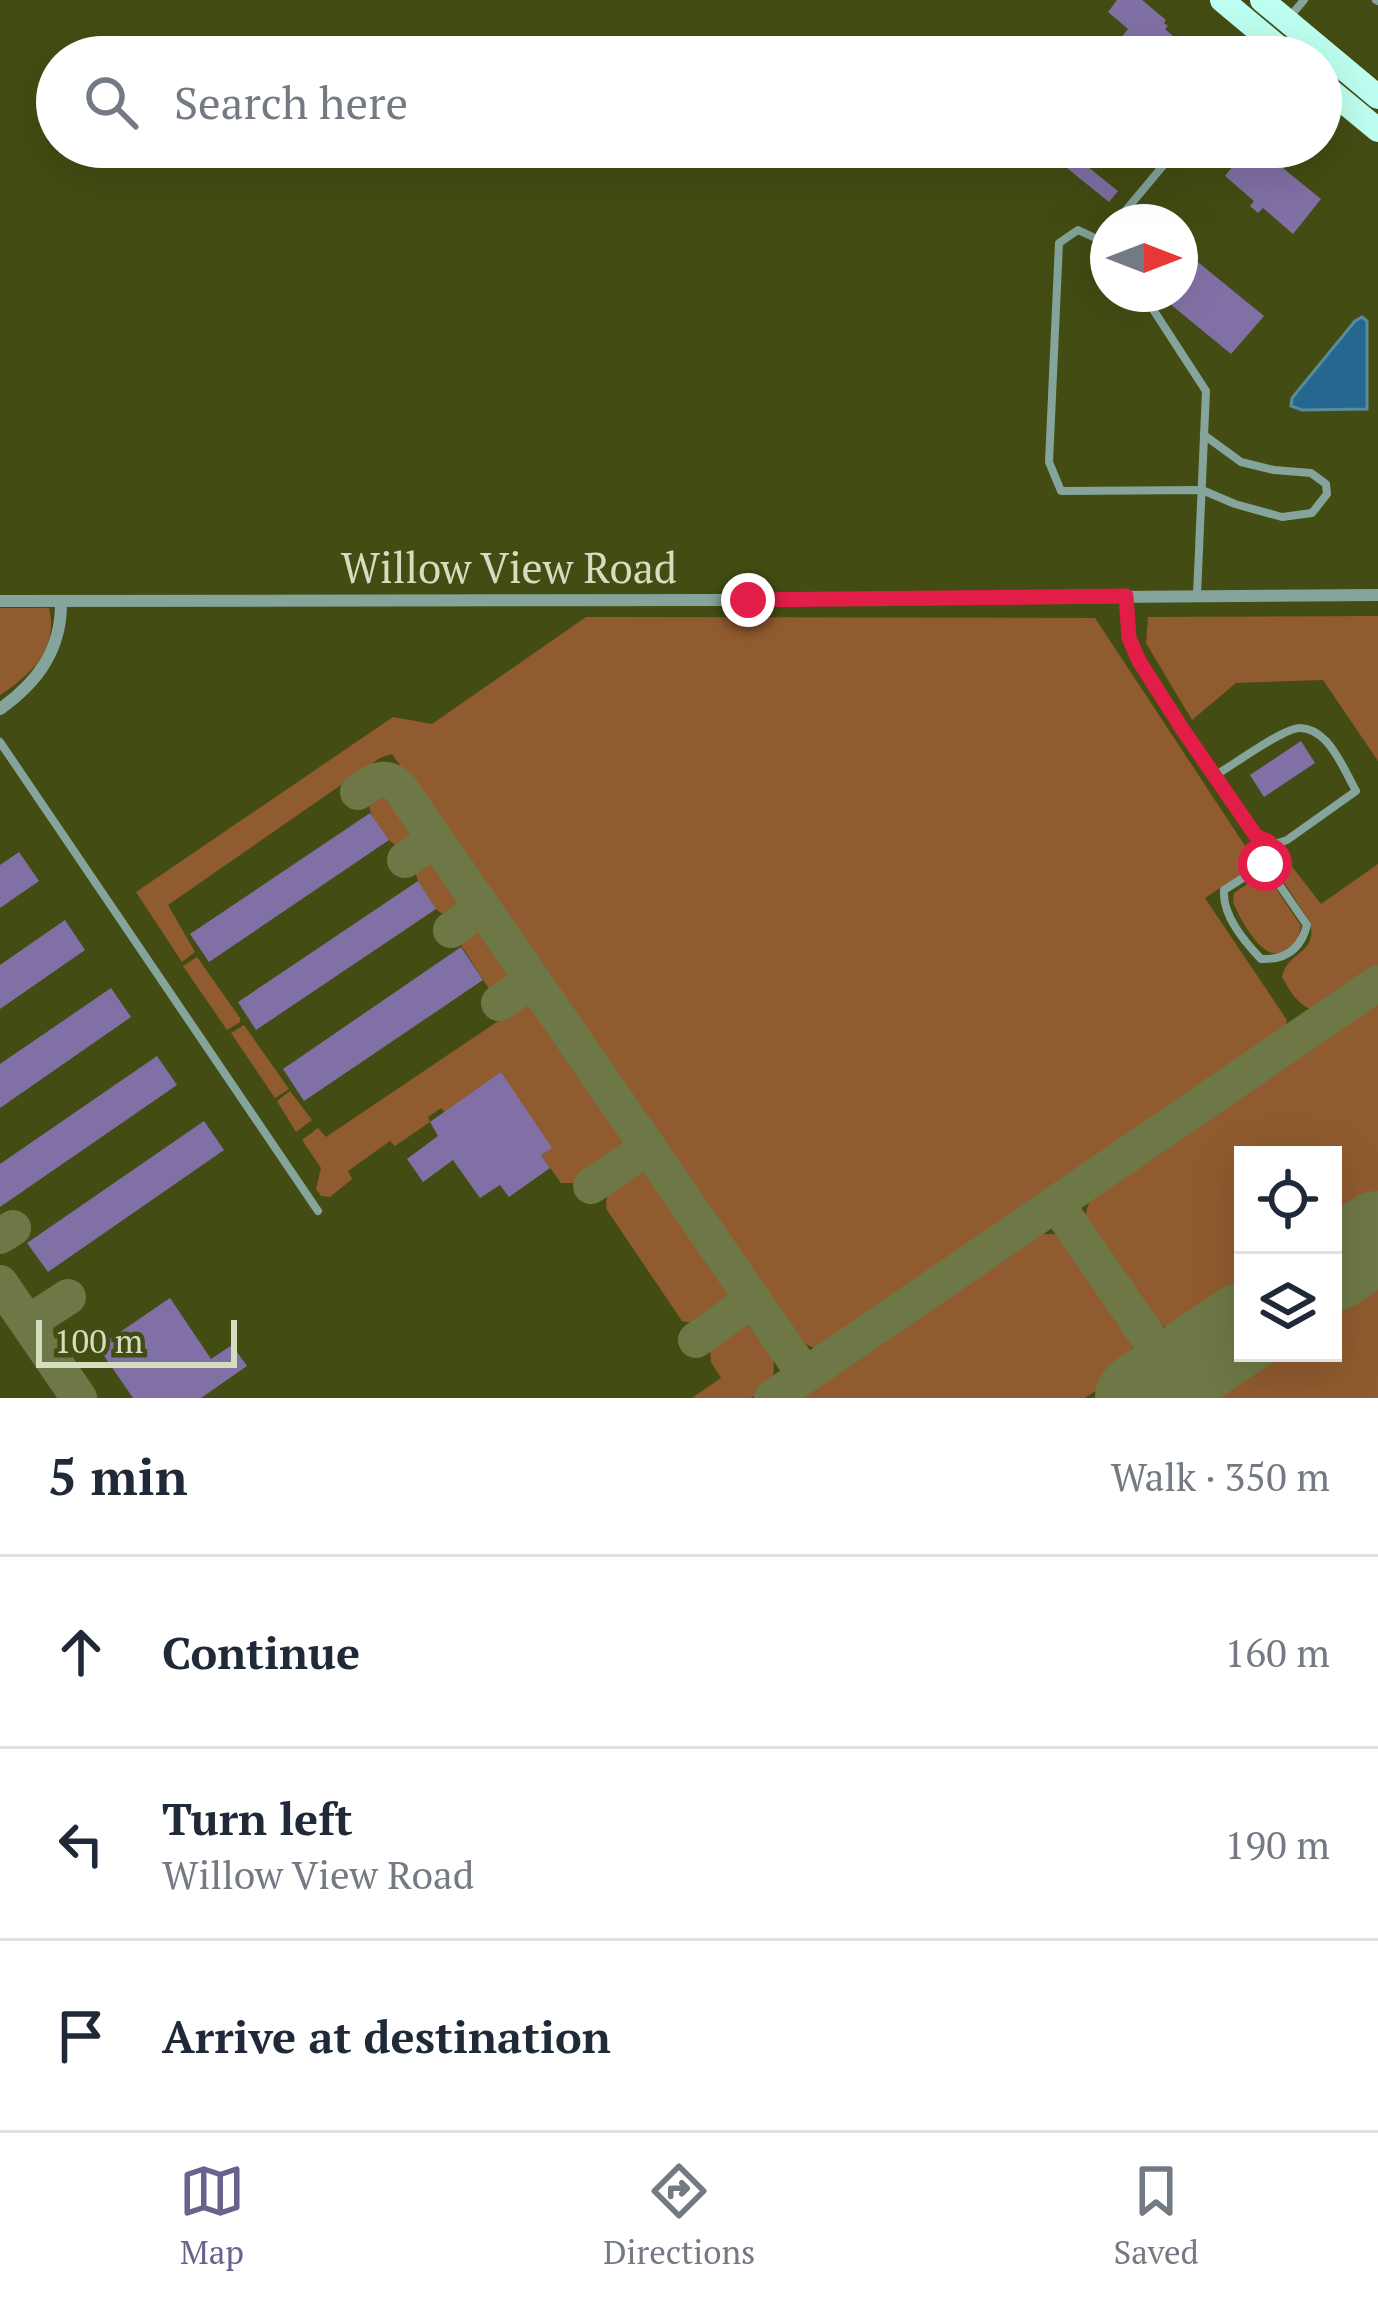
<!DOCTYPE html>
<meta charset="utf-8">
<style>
body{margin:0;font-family:"PT Serif",serif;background:#f6f6f7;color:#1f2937}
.controls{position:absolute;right:36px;bottom:36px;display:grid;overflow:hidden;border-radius:0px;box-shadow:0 12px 48px #0002}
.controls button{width:108px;height:108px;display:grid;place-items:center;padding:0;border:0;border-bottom:3px solid #e0e1e3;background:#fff;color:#1f2937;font:60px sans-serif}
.compass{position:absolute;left:1090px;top:204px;width:108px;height:108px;border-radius:50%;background:#fff;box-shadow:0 12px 48px #0002;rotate:90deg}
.scale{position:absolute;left:36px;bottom:30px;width:201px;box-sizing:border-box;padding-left:12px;border:6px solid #d5ddbf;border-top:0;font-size:33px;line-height:42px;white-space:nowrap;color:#d5ddbf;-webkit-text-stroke:9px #434d13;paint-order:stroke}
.stop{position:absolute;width:36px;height:36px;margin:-27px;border:9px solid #e11d48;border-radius:50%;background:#fff}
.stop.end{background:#e11d48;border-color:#fff;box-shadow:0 3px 12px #0008}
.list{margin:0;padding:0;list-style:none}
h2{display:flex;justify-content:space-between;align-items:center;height:156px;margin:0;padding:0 48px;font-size:51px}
h2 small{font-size:39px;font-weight:400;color:#747a83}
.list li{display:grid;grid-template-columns:78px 1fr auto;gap:36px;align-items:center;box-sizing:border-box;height:192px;padding:0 48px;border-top:3px solid #e0e1e3}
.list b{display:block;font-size:45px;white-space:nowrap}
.list p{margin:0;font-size:39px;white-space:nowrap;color:#747a83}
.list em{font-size:39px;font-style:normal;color:#747a83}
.icon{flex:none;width:66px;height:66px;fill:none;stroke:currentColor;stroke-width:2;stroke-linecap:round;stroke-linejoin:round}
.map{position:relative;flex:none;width:1378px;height:1398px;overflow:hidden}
.search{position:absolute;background:#fff;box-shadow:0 12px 48px #0002;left:36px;right:36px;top:36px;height:132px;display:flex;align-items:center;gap:30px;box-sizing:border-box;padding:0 42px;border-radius:66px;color:#747a83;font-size:45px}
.sheet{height:732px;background:#fff}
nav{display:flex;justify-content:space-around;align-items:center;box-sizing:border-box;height:168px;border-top:3px solid #e0e1e3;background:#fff;font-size:33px;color:#747a83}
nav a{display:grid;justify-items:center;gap:6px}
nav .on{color:#68628c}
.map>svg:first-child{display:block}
</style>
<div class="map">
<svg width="1378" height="1398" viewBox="0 0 1378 1398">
<rect width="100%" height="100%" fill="#434d13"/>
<!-- green -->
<g fill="#905b2e">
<path d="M0 608H49C59 648 31 675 0 695Z"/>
<polygon points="1378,616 1378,761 1323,680 1236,683 1192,720 1146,643 1148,617"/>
<polygon points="586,617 1095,618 1257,864 1205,898 1287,1020 1285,1030 827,1346 814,1348 795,1339 392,754 380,758 168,905 195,952 182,962 136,892 393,717 432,724"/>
<path d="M379 794 390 796 413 829V839L400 848C386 841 368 817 369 801Z"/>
<path d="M1275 854 1283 855 1321 904 1378 864V969L1316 1010C1299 1008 1290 991 1282 977 1288 950 1318 955 1310 922L1274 867 1271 856Z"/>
<path d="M427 861 435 862 460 897 459 908 448 916C432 912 417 885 415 869Z"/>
<path d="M1259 876 1271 881 1301 926 1298 941C1297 942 1281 953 1280 953 1261 959 1239 917 1233 902L1234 893Z"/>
<path d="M479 928 484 932 511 974V980C504 985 498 990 489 989L461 945 463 937Z"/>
<polygon points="197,957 240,1018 240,1022 227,1030 183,966"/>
<path d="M1378 998V1198L1333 1228V1155H1243V1290C1213 1310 1187 1341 1151 1321L1086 1225C1085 1209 1088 1202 1098 1190Z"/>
<polygon points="525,1003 535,1007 623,1135 623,1147 619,1152 574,1183 561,1183 541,1155 551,1148 445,1112 441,1108 428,1117 430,1122 395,1146 390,1141 348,1171 352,1179 330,1197 321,1196 316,1189 321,1168 302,1140 318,1128 326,1137"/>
<polygon points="244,1025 289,1089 275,1098 231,1033"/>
<polygon points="290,1091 312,1120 296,1132 277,1101"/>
<path d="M646 1172 651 1175 728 1288C731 1306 712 1316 698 1324L682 1321 607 1210C601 1188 626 1174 646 1172Z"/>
<path d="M1041 1234H1055L1068 1241 1132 1337C1137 1370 1108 1382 1085 1398H796L1031 1237Z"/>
<polygon points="1378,1271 1378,1398 1213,1398 1220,1380 1259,1353 1333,1353 1333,1302"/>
<path d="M747 1324C776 1337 788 1386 750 1398 737 1398 707 1398 692 1398L721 1378 711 1362 710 1350 738 1326Z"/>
</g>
<!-- water -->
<polygon fill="#25678f" stroke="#5a8a9d" stroke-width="3" points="1362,317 1367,321 1367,409 1302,410 1291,406 1292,398 1355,321"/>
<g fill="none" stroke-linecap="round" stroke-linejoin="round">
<!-- taxiway -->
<g stroke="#6e7846" stroke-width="36">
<path d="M358 792C373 781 386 773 400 788L805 1375"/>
<polyline points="405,860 435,839"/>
<polyline points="451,930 482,907"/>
<polyline points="499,1003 533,980"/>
<polyline points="591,1186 648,1147"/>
<polyline points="1056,1203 1174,1375"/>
<polyline points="0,1236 13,1228"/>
<polyline points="0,1283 79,1398"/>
<polyline points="28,1323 68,1297"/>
<polyline points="696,1340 753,1299"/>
<polyline points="772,1398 1378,983"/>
</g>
<!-- runway -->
<g stroke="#6e7846" stroke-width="90">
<polyline points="1333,1266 1378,1236"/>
<polyline points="1140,1398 1243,1328"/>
</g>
</g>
<!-- building -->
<g fill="#8170a5">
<polygon points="1117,0 1142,0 1166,20 1164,23 1168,26 1165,29 1174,37 1162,50 1151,40 1137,57 1106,57 1128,29 1108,12"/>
<polygon points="1041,147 1063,147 1118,191 1109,202"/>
<polygon points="1248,147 1257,147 1321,199 1293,234 1263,208 1258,213 1250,206 1254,201 1225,176"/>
<polygon points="1188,254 1264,316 1231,354 1158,294 1180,294 1180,263"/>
<polygon points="1301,741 1315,763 1264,797 1250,775"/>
<polygon points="370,813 389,840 209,962 190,934"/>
<polygon points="19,852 39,881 0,908 0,865"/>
<polygon points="418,881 436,909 256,1030 238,1002"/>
<polygon points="65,920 85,950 0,1009 0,965"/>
<polygon points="461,947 483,980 304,1101 283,1069"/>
<polygon points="111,988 131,1017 0,1108 0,1064"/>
<polygon points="157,1056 177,1085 0,1207 0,1164"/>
<polygon points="501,1072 552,1148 541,1155 550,1168 509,1197 500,1185 480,1198 453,1160 423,1182 407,1159 438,1136 430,1122"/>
<polygon points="204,1121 224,1150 48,1272 27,1243"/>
<polygon points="170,1298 211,1359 232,1345 247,1366 201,1398 133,1398 98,1347"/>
</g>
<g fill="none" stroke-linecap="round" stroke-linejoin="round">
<!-- lane -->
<g stroke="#84a49c" stroke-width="8">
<polyline points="1376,0 1378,1"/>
<polyline points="1288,19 1304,0"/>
<polyline points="1249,57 1263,40"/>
<polyline points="1120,222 1126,210 1167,161"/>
<polyline points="1108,244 1078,230 1059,243 1049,462 1061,491 1202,490 1235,504 1282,517 1312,513 1327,494 1326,484 1311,473 1274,470 1241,462 1204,435"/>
<polyline points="1143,294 1206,391 1197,595"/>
<path d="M1126 597 1129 638 1140 661 1182 730 1256 836 1275 844 1287 840 1356 791C1347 775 1339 755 1326 741 1319 734 1310 728 1300 728 1283 728 1232 766 1214 776"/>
<polyline points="0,742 318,1211"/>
<path d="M1265 864 1224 890C1222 915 1244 941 1261 959 1285 960 1301 949 1307 925L1265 864 1269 842"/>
</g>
<!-- street -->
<g stroke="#84a49c" stroke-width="12">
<polyline points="0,601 748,600 1378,595"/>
<path d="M0 709C38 682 62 649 61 601"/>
</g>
<!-- primary -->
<g stroke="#bdfff0" stroke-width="24">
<polyline points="1222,0 1290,57"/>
<polyline points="1262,0 1378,97"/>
<polyline points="1321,83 1378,130"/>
</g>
</g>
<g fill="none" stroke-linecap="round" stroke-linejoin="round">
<!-- route -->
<polyline stroke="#e11d48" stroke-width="15" points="748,600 1126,596 1129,638 1139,661 1183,730 1256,836 1269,842 1265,864"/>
</g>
<g text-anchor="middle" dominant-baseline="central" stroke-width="12" stroke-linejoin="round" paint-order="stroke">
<!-- street labels -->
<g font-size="42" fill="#d5ddbf" stroke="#434d13">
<text x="509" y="567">Willow View Road</text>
</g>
</g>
</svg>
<div class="controls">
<button><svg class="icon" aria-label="locate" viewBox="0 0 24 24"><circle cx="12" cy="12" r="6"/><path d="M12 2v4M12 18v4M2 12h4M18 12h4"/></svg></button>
<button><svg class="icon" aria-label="layers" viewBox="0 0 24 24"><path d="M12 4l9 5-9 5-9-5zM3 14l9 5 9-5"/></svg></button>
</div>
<svg class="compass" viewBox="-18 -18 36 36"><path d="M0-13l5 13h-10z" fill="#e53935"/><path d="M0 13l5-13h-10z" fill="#747a83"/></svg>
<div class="scale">100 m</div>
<div class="stop" style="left:1265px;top:864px"></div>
<div class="stop end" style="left:748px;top:600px"></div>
<div class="search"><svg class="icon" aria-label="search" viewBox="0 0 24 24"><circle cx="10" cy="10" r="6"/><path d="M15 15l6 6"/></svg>Search here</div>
</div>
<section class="sheet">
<h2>5 min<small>Walk · 350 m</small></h2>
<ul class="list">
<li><svg class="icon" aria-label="ahead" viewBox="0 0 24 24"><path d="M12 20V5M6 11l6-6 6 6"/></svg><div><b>Continue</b></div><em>160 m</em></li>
<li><svg class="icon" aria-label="left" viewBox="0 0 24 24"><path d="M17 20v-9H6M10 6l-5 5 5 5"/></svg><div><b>Turn left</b><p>Willow View Road</p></div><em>190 m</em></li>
<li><svg class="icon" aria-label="arrive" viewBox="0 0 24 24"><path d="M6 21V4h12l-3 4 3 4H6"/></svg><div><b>Arrive at destination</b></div></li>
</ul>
</section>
<nav>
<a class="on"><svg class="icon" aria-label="map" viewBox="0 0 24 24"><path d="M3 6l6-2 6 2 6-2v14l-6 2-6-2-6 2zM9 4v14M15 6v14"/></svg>Map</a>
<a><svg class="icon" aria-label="directions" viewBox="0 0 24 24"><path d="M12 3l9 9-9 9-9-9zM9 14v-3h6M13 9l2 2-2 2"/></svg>Directions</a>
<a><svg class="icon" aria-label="saved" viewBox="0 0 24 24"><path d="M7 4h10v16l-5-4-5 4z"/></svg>Saved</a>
</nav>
